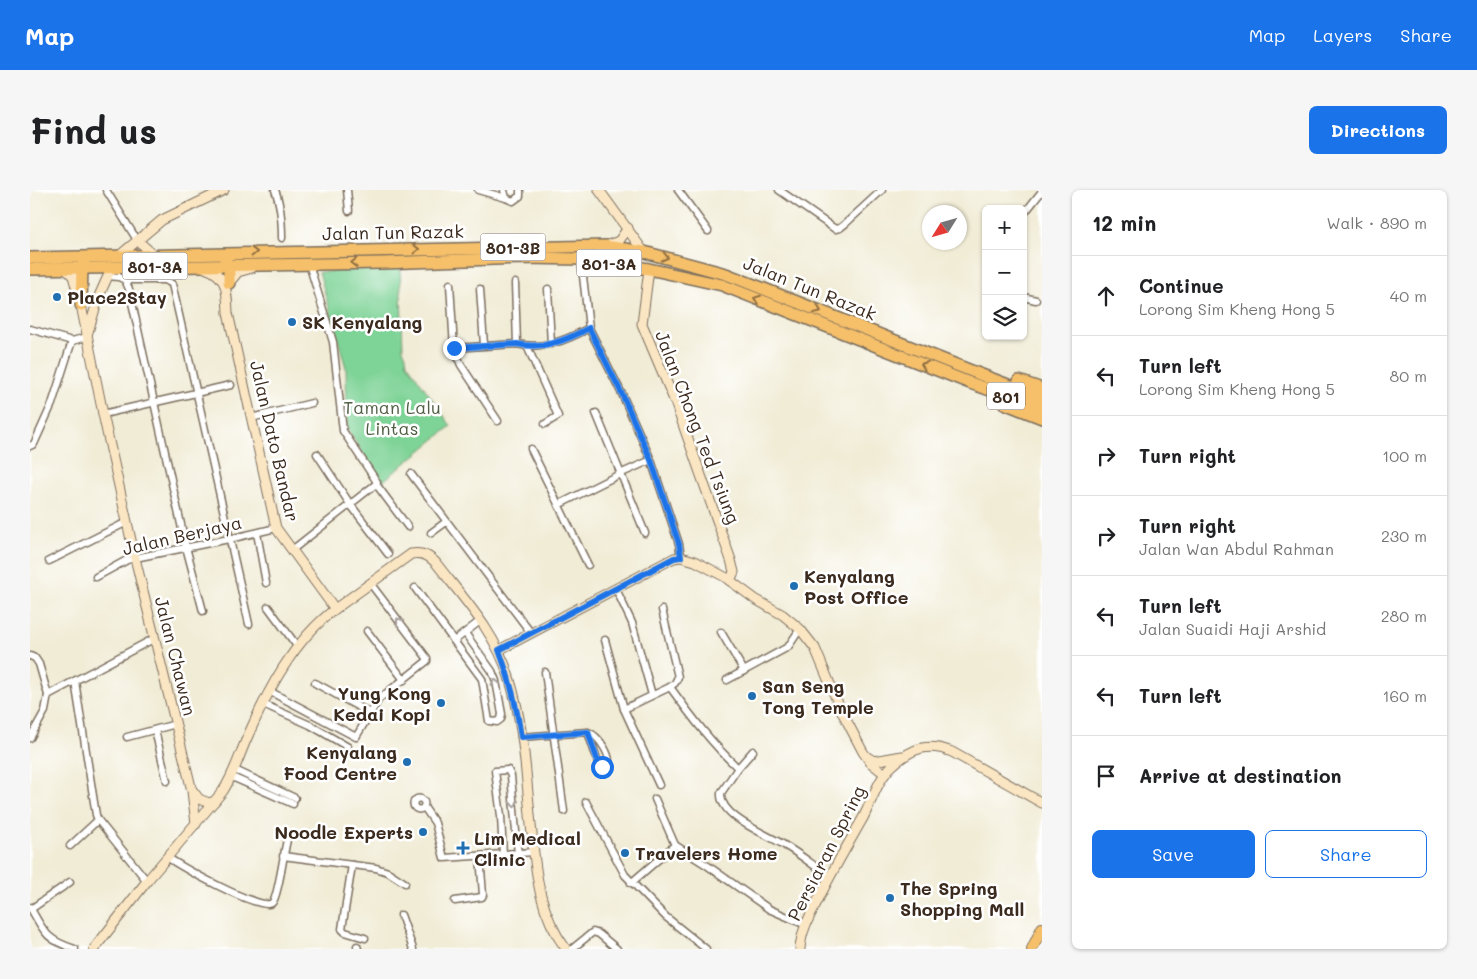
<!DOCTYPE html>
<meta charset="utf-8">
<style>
body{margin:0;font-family:Mali,sans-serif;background:#f6f6f6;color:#202124}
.controls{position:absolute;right:15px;top:15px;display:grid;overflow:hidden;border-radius:8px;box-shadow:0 1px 4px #0004}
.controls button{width:45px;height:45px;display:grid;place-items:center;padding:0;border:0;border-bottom:1px solid #e0e0e0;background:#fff;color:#202124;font:25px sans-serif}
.compass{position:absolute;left:892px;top:15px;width:45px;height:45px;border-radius:50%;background:#fff;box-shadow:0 1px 4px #0004;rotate:233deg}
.stop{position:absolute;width:15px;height:15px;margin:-11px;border:4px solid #1a73e8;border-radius:50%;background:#fff}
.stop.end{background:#1a73e8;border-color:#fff;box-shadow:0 1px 5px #0008}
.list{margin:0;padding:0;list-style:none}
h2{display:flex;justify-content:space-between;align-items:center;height:65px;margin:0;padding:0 20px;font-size:21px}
h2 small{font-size:16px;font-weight:400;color:#757577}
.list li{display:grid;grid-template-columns:32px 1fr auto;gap:15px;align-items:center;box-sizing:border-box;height:80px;padding:0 20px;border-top:1px solid #e0e0e0}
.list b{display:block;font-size:19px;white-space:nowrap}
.list p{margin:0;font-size:16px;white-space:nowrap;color:#757577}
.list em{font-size:16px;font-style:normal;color:#757577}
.actions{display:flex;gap:10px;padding:15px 20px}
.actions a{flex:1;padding:11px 0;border:1px solid #1a73e8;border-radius:8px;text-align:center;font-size:18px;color:#1a73e8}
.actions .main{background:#1a73e8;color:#fff}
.icon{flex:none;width:28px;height:28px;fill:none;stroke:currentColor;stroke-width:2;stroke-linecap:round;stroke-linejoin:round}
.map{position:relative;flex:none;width:1012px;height:759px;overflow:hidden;border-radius:8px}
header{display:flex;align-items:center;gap:30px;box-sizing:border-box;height:70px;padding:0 25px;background:#1a73e8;color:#fff}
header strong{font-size:24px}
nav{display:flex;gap:28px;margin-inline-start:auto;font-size:18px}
.intro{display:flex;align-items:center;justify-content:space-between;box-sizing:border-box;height:120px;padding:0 30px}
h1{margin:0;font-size:35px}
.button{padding:12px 22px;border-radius:8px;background:#1a73e8;color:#fff;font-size:18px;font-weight:700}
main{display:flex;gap:30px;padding:0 30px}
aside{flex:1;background:#fff;border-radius:8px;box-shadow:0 1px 4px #0004}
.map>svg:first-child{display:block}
</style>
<header>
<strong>Map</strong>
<nav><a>Map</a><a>Layers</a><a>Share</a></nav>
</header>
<div class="intro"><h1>Find us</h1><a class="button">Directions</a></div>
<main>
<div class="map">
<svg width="1012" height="759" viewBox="0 0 1012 759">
<rect width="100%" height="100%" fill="#fff"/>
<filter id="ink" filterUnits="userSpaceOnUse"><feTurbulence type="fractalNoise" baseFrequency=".02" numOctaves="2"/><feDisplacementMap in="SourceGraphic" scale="10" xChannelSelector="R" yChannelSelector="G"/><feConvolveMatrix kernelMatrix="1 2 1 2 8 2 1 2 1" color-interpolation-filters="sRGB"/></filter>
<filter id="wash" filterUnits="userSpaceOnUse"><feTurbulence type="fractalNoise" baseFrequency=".0096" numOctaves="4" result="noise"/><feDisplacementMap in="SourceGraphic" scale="20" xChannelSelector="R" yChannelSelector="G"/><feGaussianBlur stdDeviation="1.12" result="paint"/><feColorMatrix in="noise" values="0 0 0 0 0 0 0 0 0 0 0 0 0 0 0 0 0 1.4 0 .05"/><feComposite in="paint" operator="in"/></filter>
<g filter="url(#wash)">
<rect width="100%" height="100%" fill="#f1ecd6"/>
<!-- green -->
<polygon fill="#7ed396" stroke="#5c7e5a" points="370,77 373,159 376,166 377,173 421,236 352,292 317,239 316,178 289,82"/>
</g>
<g filter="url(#ink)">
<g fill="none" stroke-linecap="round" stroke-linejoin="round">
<defs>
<g id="street">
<polyline points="76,0 107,50"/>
<path d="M245 0C251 15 252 32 252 48"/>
<polyline points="317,0 319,21"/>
<polyline points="448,0 476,8"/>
<polyline points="474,0 476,8 483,11 490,6 490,0"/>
<polyline points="648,0 678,41"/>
<polyline points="749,0 805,39 810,38 815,34 852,0"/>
<polyline points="993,25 1012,1"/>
<polyline points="551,69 559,138 592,204 621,270 649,354 651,367"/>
<polyline points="77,86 89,87 95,90 99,99 156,357 173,421"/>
<polyline points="95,90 135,90 142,94 219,434"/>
<polyline points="485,93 487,154"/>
<polyline points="420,94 424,158 431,175 468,231"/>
<polyline points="450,99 454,155"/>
<polyline points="518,99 521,154"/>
<polyline points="993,107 1006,110"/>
<polyline points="0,139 42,151"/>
<polyline points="42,151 57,147"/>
<polyline points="497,156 528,226 515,234"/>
<path d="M424 158 487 154C513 160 537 150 559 138"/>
<polyline points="566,223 615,343"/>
<polyline points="73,224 201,195"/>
<polyline points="221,228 282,213"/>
<polyline points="0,256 4,254 22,214 42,151"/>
<polyline points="501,259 558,375"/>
<polyline points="287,264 320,314 358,364"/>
<polyline points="381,284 501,443"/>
<polyline points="346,294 378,337"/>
<polyline points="528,315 592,283 621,270"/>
<polyline points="227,343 236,393"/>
<polyline points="401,343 416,332"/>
<polyline points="262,360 346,294 347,292 313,241 303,152 279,74"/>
<polyline points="19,371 97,332"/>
<polyline points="66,387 97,370 105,368 199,349 246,338"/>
<polyline points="385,398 424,451 450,431"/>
<polyline points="586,399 602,433 622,505"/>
<polyline points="238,417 267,456"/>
<polyline points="337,441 374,490"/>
<polyline points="691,442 714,481"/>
<polyline points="575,450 594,519 629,595"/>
<polyline points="424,451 452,489 459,531 467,532 471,529 472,524 466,491 462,481 435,443"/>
<polyline points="0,466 5,468 9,474 18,505 15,521 0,548"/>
<polyline points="515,482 534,621"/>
<polyline points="697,490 758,457 770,439"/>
<polyline points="45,491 66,625 68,630 117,691"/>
<polyline points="285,493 340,523"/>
<path d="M640 497C661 526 682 554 708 578"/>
<polyline points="241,502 326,547 349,509 397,471 397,468 340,393"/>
<polyline points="18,505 125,448"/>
<polyline points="233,514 280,535 318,557"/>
<polyline points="594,519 640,497 645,493 648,487 632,420"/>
<polyline points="125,540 137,591"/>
<polyline points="97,547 146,534"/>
<path d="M491 547 558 542C569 546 584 568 577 578L572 577 568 572 558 542"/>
<path d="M723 561 708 578 691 603C689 627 737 644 754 655 770 664 784 676 799 686"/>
<polyline points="205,580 265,608"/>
<polyline points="202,587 263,614"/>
<circle cx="389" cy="614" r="5.5"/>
<polyline points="625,609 645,655"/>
<polyline points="556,612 595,685 636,727 676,759"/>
<polyline points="394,617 405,633 414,668 504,662"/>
<polyline points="40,656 68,630"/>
<polyline points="473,665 471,626 465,581 478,580 481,586 488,664"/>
<polyline points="253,666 346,678 358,682 375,693"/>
<path d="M137 667C150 676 231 722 242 713 248 708 254 661 257 650"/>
<polyline points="322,675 312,739 315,742 335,748"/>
<polyline points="601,693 645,655 678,676 739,719 776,735"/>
<polyline points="425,711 452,707 453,705 450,666"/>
<path d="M0 717C14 742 16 750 45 759"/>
<polyline points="1,719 40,692"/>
<polyline points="371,725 383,759"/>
<polyline points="327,756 328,759"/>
<polyline points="542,759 563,742 569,744 587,759"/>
</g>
<g id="secondary">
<polyline points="569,0 614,62"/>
<polyline points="107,50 124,65"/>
<polyline points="576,56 589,51 598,38"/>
<polyline points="89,66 132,30 194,0"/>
<polyline points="34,78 43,86 51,115 73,224 105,368 162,601 166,634"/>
<path d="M175 78C198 86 197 101 198 123L246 338 305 419"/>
<polyline points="619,79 612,134 645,212 701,370 704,382 700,391"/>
<polyline points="199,93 208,82 222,78"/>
<polyline points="58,142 69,106 82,77"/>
<polyline points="469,460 644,368 651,367 665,371 695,387 725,409 753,425 770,439 785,458 810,518 833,562 841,573 855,584"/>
<polyline points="837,567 844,571 872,566"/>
<polyline points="163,601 169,609 179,613 185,611"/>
<path d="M64 759 117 691 193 601C204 584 209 566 217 548 238 500 263 451 305 419L381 364C392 362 398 365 406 373 433 408 466 443 479 487 495 537 496 592 502 644 506 687 510 724 536 759"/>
<path d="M770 759C771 742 779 727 787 712 801 683 817 656 833 628 842 611 848 588 863 575 882 558 898 552 922 562L1012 613"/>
</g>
<polyline id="primary" points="1002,759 1012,738"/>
<g id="highway">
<polyline points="0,68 575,56 614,62 696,84 944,182 1012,208"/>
<polyline points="195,70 199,75 199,93"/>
<polyline points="0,79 353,73 493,68 551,69 619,79 692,95 940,193 1012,218"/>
<polyline points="51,115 52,78 54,72"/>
<polyline points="989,191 1012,199"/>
<polyline points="974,213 1012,228"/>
</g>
</defs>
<!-- street casing -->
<use href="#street" stroke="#7b6e5e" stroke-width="9"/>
<!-- secondary casing -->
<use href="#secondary" stroke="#7b6e5e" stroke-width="11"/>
<!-- primary casing -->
<use href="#primary" stroke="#7b6e5e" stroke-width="12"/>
<!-- highway casing -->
<use href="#highway" stroke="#7b6e5e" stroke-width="14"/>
<!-- street -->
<use href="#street" stroke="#fff" stroke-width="6"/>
<!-- secondary -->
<use href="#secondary" stroke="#fbe6c4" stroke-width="9"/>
<!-- primary -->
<use href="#primary" stroke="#f6c06b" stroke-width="10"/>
<!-- highway -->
<use href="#highway" stroke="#f6c06b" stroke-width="11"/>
</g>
<!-- one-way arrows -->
<defs><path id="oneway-chevron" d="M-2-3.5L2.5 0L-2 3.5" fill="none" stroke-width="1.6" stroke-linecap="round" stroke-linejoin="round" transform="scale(1.25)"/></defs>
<g stroke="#8f6e41">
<use href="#oneway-chevron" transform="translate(386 59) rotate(-1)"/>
<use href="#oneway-chevron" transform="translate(224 62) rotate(-1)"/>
<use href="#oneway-chevron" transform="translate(635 67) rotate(14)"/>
<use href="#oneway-chevron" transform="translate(324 73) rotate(179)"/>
<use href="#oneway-chevron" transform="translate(727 109) rotate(-159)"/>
<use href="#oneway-chevron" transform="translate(788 120) rotate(22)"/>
<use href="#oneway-chevron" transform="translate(894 175) rotate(-158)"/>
</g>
<g stroke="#a79f9a">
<use href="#oneway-chevron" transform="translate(369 431) rotate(-127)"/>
<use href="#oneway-chevron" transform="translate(465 492) rotate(-104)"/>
<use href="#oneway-chevron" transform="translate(484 614) rotate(84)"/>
</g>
</g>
<g fill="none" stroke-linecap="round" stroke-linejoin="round" filter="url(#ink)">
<!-- route -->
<path stroke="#1a73e8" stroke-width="6" d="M424 158 487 154C513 160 537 150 559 138L592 204 621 270 649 354 651 367 644 368 469 460C480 489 487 516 491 547L558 542 568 572 572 577"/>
</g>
<!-- markers -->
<g fill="#1f6fb2" stroke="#fff" stroke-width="2">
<circle cx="27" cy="107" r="5"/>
<circle cx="262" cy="132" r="5"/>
<circle cx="764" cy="396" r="5"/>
<circle cx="722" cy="506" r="5"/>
<circle cx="411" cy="513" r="5"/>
<circle cx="377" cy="572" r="5"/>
<circle cx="393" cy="642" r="5"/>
<path d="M430.5 650.5h5v5h5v5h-5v5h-5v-5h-5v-5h5z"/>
<circle cx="595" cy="663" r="5"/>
<circle cx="860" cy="708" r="5"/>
</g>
<g text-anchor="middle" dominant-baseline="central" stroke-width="5" stroke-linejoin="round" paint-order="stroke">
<!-- shield labels -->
<g fill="#fff" stroke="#766a62" stroke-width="1">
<rect x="450.5" y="43.5" width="65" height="27" rx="4"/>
<rect x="546.5" y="59.5" width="65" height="27" rx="4"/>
<rect x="92.5" y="62.5" width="65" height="27" rx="4"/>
<rect x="957" y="192.5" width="38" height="27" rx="4"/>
</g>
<g font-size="16" font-weight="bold" fill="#3b2a1e">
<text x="483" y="57">801-3B</text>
<text x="579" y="73">801-3A</text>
<text x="125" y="76">801-3A</text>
<text x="976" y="206">801</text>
</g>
<!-- street labels -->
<g font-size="18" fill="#3b2a1e" stroke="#fff">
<text transform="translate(363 42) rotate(-1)">Jalan Tun Razak</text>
<text transform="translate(780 98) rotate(22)">Jalan Tun Razak</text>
<text transform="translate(668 237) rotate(69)">Jalan Chong Ted Tsiung</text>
<text transform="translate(245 251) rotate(77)">Jalan Dato Bandar</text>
<text transform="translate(152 345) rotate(-13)">Jalan Berjaya</text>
<text transform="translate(146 466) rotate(76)">Jalan Chawan</text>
<text transform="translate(796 663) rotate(-63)">Persiaran Spring</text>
</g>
<!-- poi labels -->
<g font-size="18" font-weight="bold" fill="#3b2a1e" stroke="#fff" text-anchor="start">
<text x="37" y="107">Place2Stay</text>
<text x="272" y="132">SK Kenyalang</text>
<text x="774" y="386">Kenyalang<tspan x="774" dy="21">Post Office</tspan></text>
<text x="732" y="496">San Seng<tspan x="732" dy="21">Tong Temple</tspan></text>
<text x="401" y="503" text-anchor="end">Yung Kong<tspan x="401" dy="21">Kedai Kopi</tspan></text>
<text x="367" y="562" text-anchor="end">Kenyalang<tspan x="367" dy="21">Food Centre</tspan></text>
<text x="383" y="642" text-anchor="end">Noodle Experts</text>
<text x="444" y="648">Lim Medical<tspan x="444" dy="21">Clinic</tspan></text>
<text x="605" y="663">Travelers Home</text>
<text x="870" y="698">The Spring<tspan x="870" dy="21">Shopping Mall</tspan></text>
</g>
<!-- park labels -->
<g font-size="18" fill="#4f5d42" stroke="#fff">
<text x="362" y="217">Taman Lalu<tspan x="362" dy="21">Lintas</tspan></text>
</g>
</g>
</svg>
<div class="controls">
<button>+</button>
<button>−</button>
<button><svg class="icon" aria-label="layers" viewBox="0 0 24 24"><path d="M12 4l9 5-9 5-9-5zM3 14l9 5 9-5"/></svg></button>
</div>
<svg class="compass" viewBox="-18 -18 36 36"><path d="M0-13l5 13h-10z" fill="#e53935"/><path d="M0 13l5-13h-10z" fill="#757577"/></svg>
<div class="stop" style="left:572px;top:577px"></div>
<div class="stop end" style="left:424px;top:158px"></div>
</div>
<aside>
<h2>12 min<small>Walk · 890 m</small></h2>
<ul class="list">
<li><svg class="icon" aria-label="ahead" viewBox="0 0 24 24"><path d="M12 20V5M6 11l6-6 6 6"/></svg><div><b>Continue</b><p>Lorong Sim Kheng Hong 5</p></div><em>40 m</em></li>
<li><svg class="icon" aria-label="left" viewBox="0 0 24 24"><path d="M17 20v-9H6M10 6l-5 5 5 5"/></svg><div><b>Turn left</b><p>Lorong Sim Kheng Hong 5</p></div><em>80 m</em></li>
<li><svg class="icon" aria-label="right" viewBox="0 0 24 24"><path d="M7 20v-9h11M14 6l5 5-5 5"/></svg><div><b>Turn right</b></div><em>100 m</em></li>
<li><svg class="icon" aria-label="right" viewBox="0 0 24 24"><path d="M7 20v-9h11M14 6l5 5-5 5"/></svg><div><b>Turn right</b><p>Jalan Wan Abdul Rahman</p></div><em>230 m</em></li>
<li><svg class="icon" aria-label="left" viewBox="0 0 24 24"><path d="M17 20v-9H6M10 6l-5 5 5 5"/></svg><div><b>Turn left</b><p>Jalan Suaidi Haji Arshid</p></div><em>280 m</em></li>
<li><svg class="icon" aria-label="left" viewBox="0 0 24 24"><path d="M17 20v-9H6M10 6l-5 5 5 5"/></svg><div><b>Turn left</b></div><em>160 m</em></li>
<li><svg class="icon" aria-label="arrive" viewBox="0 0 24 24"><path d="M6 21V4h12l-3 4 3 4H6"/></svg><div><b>Arrive at destination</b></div></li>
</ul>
<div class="actions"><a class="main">Save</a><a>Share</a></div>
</aside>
</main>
